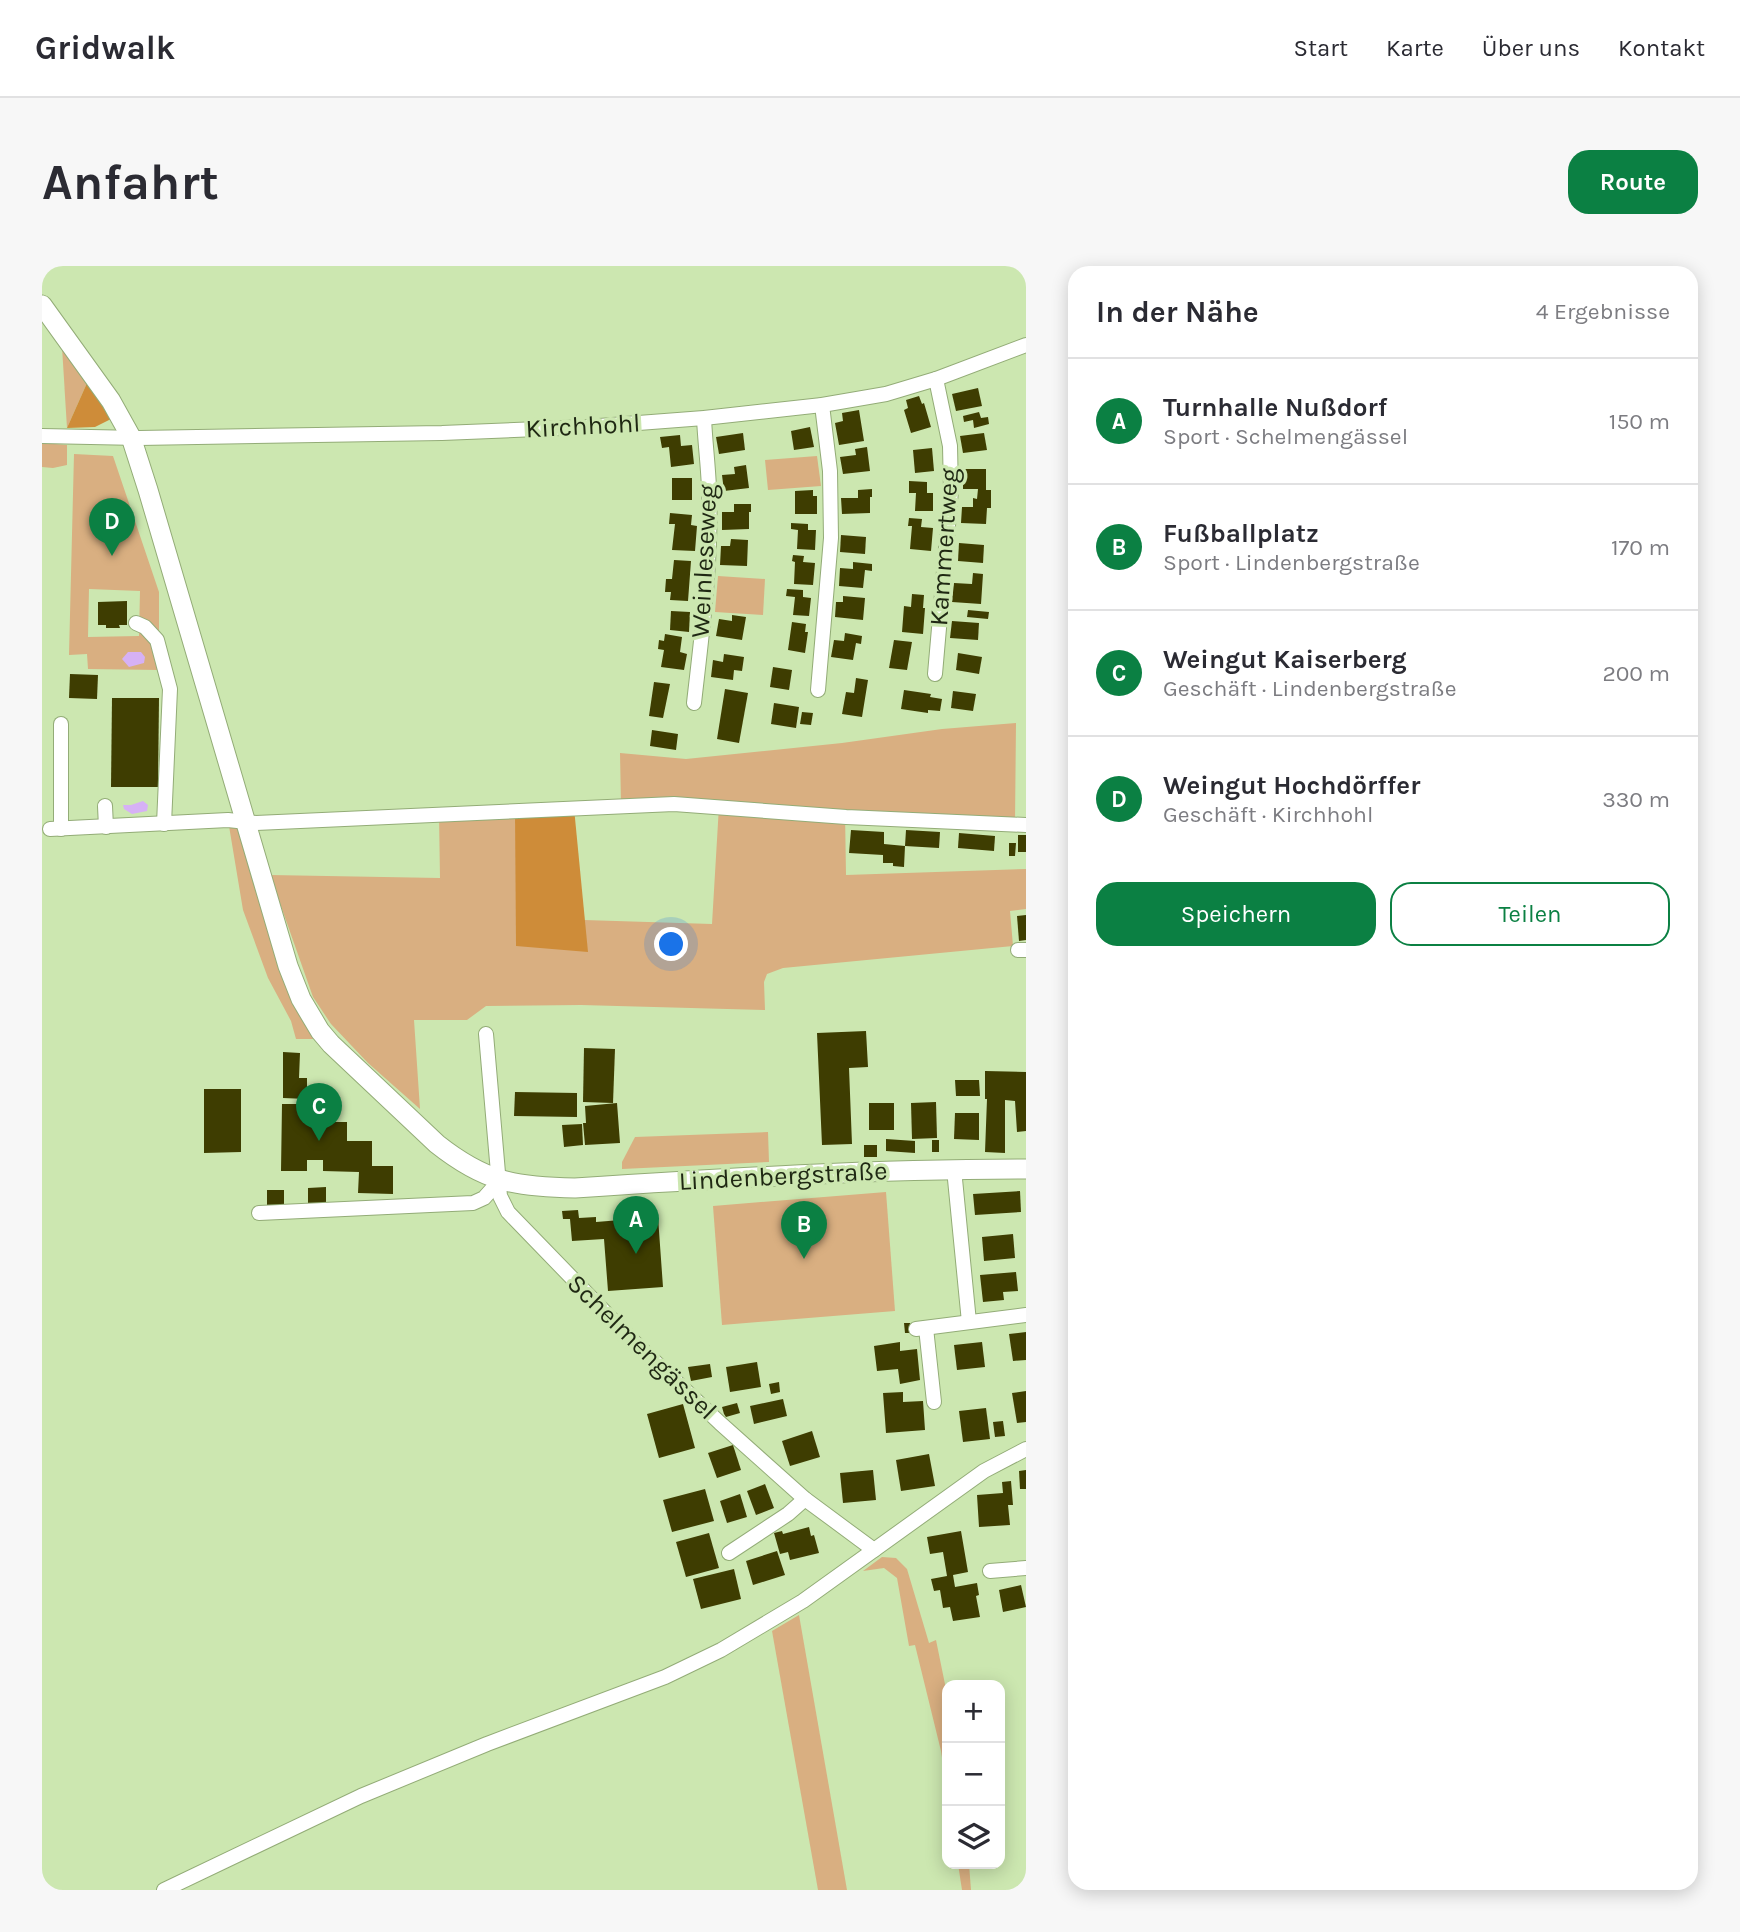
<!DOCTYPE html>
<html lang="de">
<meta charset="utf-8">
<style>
body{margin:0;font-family:Karla,sans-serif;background:#f7f7f7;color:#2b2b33}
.controls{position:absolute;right:21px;bottom:21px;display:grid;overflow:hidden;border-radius:14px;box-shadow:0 4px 18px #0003}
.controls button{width:63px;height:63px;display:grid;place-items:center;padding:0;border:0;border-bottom:2px solid #e1e1e2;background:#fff;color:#2b2b33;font:35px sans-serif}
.you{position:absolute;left:630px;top:679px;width:24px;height:24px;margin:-18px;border:5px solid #fff;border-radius:50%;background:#1a73e8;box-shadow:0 0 0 10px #1a73e833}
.badge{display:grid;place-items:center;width:46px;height:46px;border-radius:50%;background:#0b8043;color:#fff;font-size:23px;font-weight:700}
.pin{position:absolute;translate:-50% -58px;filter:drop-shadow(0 2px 4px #0008)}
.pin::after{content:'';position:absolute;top:37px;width:24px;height:21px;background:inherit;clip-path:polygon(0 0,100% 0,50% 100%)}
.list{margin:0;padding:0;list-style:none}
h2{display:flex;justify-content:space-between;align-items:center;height:91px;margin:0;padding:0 28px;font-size:30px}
h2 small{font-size:23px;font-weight:400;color:#7c7c81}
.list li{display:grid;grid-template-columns:46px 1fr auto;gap:21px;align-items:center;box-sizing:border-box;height:126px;padding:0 28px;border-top:2px solid #e1e1e2}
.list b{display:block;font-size:26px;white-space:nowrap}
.list p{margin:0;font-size:23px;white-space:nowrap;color:#7c7c81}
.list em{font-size:23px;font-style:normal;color:#7c7c81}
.actions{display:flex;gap:14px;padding:21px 28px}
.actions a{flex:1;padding:16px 0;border:2px solid #0b8043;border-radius:21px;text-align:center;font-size:24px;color:#0b8043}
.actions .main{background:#0b8043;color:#fff}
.icon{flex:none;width:38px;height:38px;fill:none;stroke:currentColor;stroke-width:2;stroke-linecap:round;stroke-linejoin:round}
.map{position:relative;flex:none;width:984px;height:1624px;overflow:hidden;border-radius:21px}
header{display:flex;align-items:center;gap:42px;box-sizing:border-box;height:98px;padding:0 35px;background:#fff;border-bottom:2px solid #e1e1e2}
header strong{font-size:33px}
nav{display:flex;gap:38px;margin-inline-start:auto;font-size:24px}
.intro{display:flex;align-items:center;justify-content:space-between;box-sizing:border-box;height:168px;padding:0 42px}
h1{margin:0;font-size:49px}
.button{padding:18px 32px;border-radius:21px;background:#0b8043;color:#fff;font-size:24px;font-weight:700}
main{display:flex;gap:42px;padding:0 42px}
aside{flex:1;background:#fff;border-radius:21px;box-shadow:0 4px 18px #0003}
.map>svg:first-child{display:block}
</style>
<header>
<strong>Gridwalk</strong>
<nav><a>Start</a><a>Karte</a><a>Über uns</a><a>Kontakt</a></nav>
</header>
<div class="intro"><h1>Anfahrt</h1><a class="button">Route</a></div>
<main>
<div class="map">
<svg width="984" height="1624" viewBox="0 0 984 1624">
<rect width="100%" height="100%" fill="#cce7b0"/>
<!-- green -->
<g fill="#d9af81" fill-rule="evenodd">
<polygon points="20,81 45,117 25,162"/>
<polygon points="0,177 25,179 25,199 11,202 0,201"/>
<path d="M32 188 71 190 117 326V404L46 403 45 388 27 389ZM47 323 98 325 97 370 46 371Z"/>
<polygon points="775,190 779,220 726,224 723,194"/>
<polygon points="676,310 723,313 721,349 673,346"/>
<polygon points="974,457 973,556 803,546 804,609 984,603 984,643 968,645 971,680 741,702 725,708 722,716 723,744 539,739 444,740 425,754 372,754 378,843 326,797 289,758 271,731 228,609 398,612 397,549 473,545 545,686 542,654 670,658 677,540 579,538 578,487 644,493 800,477 900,463"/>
<polygon points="186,554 199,565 275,773 254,773 249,755 226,712 201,644"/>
<polygon points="726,866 727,896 580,903 580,896 593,871"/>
<polygon points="844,926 853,1045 680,1059 671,940"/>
<polygon points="840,1291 854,1292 865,1303 887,1377 894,1374 905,1428 905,1525 899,1485 873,1379 867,1380 855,1312 842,1302 821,1305"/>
<polygon points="757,1349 805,1624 776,1624 730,1365"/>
<polygon points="916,1598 927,1598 929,1624 920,1624"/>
</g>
<!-- forest -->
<g fill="#ce8c39">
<polygon points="45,117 69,153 53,161 25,162"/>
<polygon points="532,542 546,686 474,680 473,545"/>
</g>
<!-- water -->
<g fill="#d6b1f5">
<polygon points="86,386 99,386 103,391 102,397 87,401 80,393"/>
<polygon points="101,535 106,539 105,545 90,548 82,543 81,539 89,539"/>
</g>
<!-- building -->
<g fill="#3e3d01">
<polygon points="936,122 940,140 914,145 910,128"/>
<polygon points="877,130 880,138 882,137 889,161 869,167 862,144 866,142 864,134"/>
<polygon points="817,144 822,175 797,179 793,157 801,155 800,147"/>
<polygon points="937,146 939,152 946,151 947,158 932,162 931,154 922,156 921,150"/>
<polygon points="768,161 772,181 752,184 749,165"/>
<polygon points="701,167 703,184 677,188 674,171"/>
<polygon points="942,167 945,184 921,187 918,170"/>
<polygon points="638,169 639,180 650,179 652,198 629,201 627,181 620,182 618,171"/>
<polygon points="825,181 828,205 801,208 798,191 814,189 813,183"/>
<polygon points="890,182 892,205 873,207 871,184"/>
<polygon points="704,199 707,222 682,225 680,209 693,208 692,201"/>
<polygon points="921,203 944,203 944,224 949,224 949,242 945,242 944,258 919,257 920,241 931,241 931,232 935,233 936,223 921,223"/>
<rect x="630" y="212" width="20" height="22"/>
<polygon points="867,215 885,216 885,227 891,227 891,245 873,245 874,227 867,227"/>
<polygon points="830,223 830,231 828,231 828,247 800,248 799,232 816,232 816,224"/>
<polygon points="771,224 771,230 775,230 775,248 753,248 753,225"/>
<polygon points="692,238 709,238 709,246 707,246 707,263 680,264 680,246 692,246"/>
<polygon points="628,247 650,249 649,259 655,260 653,285 630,284 633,258 627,258"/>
<polygon points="867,252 880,253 879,261 891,262 889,285 868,283 870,260 866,260"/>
<polygon points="749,257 766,258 766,264 774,264 773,284 755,283 756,264 749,263"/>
<polygon points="799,269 824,271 823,288 798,286"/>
<polygon points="689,273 706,274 705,300 678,299 679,280 688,280"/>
<polygon points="917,277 942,279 941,297 916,295"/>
<polygon points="751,289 762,290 761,296 773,297 771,319 752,318 753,296 750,295"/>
<polygon points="632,294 649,295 646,335 628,334 629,326 623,326 624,313 630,313"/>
<polygon points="811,296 830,298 830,305 823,304 821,322 797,320 798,302 811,303"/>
<polygon points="931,307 941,308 939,338 910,336 912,317 930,318"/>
<polygon points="745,323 761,324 761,331 769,332 767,350 751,349 753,331 744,330"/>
<polygon points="870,328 882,329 881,342 883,342 881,368 860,366 862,340 869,341"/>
<polygon points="801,330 823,332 821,354 793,351 794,336 801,336"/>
<polygon points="85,335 85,359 77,359 78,362 64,362 64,359 56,359 56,336"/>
<polygon points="926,344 947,346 946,353 925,351"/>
<polygon points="629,345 648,346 647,366 628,364"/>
<polygon points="690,349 704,351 700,374 674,370 677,353 690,355"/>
<polygon points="910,355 937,357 936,374 908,372"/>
<polygon points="750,356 764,358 763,366 766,366 763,387 746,384"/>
<polygon points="803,367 820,370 819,378 814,377 811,394 789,391 792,374 802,375"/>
<polygon points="623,368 640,371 638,386 645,388 642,404 619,401 622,384 616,383 617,374 622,375"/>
<polygon points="852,374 870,376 865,404 847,402"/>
<polygon points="916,387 940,391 937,408 914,404"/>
<polygon points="682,388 702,391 700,405 692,404 691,414 669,411 671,394 681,396"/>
<polygon points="731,401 750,404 747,424 728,421"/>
<polygon points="28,408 56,409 55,433 27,432"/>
<polygon points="814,412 826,414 820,451 800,448 804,426 812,427"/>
<polygon points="612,416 628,418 621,452 607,450"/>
<polygon points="683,423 706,427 697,477 675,473"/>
<polygon points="862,424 889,428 888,431 900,433 898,445 886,444 886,447 859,443"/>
<polygon points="911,425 934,428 931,445 909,442"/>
<polygon points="70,432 117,432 116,521 69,521"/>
<polygon points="732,437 757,441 754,462 729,458"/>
<polygon points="760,446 771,447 769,459 758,458"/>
<polygon points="610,464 636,468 634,484 608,480"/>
<polygon points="809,564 842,566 842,578 863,580 864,564 898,566 897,582 863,580 862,601 851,600 851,597 841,597 841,589 807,587"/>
<polygon points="917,567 953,570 952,585 916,582"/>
<rect x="976" y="569" width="8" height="17"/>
<polygon points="967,577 974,577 973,590 967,590"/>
<polygon points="984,649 984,674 977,675 975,650"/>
<polygon points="824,765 826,801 807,802 810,878 780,879 775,767"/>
<polygon points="542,782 573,783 571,837 541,836"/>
<polygon points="241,786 258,787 257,812 265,812 265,833 241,832"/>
<polygon points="943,805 984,806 984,865 975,866 973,835 963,834 963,887 943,886 945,833 943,833"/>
<polygon points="913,814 937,814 938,830 914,830"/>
<polygon points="162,823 199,823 199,886 162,887"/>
<polygon points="473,826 535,827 535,851 472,850"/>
<polygon points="894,836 895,872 870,873 869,837"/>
<polygon points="575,837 578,877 543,879 541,857 544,857 543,840"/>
<rect x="827" y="837" width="25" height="27"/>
<polygon points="240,838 287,838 287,856 305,856 305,875 330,875 330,900 351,900 351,928 316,927 317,906 281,905 281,894 265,894 265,905 239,905"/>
<polygon points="913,847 937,847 937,874 912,873"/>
<polygon points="540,858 541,879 522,881 520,859"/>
<polygon points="844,873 873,875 873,887 844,885"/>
<rect x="890" y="874" width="7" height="12"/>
<rect x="822" y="879" width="13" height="12"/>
<polygon points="284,921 284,938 266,938 266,922"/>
<rect x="225" y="924" width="17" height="16"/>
<polygon points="978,925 979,946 933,949 931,928"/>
<polygon points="536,944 537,952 554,951 554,956 616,951 621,1021 566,1025 562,973 530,975 528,953 521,953 520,945"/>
<polygon points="971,968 973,992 942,995 940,971"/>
<polygon points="974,1006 976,1025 961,1026 962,1034 941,1036 938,1009"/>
<polygon points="862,1057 868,1057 870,1067 863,1067"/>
<polygon points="984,1066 984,1094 971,1095 967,1068"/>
<polygon points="858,1076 858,1085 875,1083 878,1114 858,1118 856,1103 835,1105 832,1080"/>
<polygon points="940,1076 943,1101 915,1104 912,1079"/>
<polygon points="715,1096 719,1121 688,1126 684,1101"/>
<polygon points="668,1098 670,1111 649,1115 646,1101"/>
<polygon points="737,1116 738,1126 729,1128 727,1118"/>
<polygon points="984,1125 984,1156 975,1157 970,1127"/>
<polygon points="861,1126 861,1136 881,1135 883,1164 844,1167 841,1127"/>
<polygon points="741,1133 745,1150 712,1158 708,1140"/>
<polygon points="695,1137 698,1147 684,1151 682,1148 680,1141"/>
<polygon points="641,1138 653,1182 617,1192 605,1148"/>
<polygon points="944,1142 948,1173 921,1176 917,1145"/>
<polygon points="961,1155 963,1170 953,1171 951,1156"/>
<polygon points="770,1165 778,1191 748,1200 740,1175"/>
<polygon points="691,1179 699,1204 675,1212 666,1187"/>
<polygon points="887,1188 893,1220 859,1225 854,1194"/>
<polygon points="831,1204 834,1234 801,1237 798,1207"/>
<polygon points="984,1204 984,1223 978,1223 977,1205"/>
<polygon points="969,1215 971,1239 966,1239 968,1259 937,1261 935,1229 961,1227 960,1216"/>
<polygon points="723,1218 732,1242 714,1249 705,1225"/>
<polygon points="663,1223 672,1255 630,1266 621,1234"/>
<polygon points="698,1228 705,1251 685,1257 678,1235"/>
<polygon points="767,1261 769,1270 772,1269 777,1287 748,1294 746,1286 738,1288 732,1267 740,1265 741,1268"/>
<polygon points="919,1265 926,1306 911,1309 913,1321 935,1317 937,1329 934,1330 938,1351 911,1355 908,1341 901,1342 898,1324 892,1325 889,1313 905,1310 901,1286 888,1288 885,1271"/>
<polygon points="667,1267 677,1302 644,1311 634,1276"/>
<polygon points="735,1285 743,1309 711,1319 704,1295"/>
<polygon points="692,1303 699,1333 659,1343 651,1313"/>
<polygon points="979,1319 984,1341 961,1346 957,1324"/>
</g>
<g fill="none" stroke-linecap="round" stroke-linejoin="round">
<defs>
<g id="minor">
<polyline points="0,170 97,172 400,167 544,161 662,152 780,139 844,128 894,113 984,79"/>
<polyline points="94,357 103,361 115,374 128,423 122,558"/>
<polyline points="893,408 909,225 908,180 894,113"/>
<polyline points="776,424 789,272 788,205 780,139"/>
<path d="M652 437C660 366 670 293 667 222 666 198 663 175 662 152"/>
<polyline points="19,458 19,563"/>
<polyline points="63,540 64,561"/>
<polyline points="8,563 186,554 214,557 632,538 804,551 984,559"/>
<polyline points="976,684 984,684"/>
<polyline points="444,768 458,930 466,946 589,1073 678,1157 763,1233 832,1284"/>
<polyline points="912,903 927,1056"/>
<polyline points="217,947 431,937 442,932 458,914"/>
<polyline points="884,1062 892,1136"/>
<polyline points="874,1063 984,1049"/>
<polyline points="687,1287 746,1248 763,1233"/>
<polyline points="948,1305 984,1302"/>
<polyline points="122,1624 319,1530 445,1478 623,1411 679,1384 761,1335 942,1205 984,1183"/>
</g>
<path id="major" d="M0 39 69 135 89 171 106 224 246 700 259 733 278 765 289 778 395 878C443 916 473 921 533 922 683 912 833 903 984 903"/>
</defs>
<!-- minor casing -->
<use href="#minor" stroke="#93ac77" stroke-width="16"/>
<!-- major casing -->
<use href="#major" stroke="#93ac77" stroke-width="21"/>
<!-- minor -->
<use href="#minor" stroke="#fff" stroke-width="14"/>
<!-- major -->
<use href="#major" stroke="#fff" stroke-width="19"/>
</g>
<g text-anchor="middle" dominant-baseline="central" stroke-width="7" stroke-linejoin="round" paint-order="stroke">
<!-- street labels -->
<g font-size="26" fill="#1f2813" stroke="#cce7b0">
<text transform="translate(541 160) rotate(-3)">Kirchhohl</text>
<text transform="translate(902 281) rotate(-86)">Kammertweg</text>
<text transform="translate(662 295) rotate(-87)">Weinleseweg</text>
<text transform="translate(741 910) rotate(-3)">Lindenbergstraße</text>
<text transform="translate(600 1081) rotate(44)">Schelmengässel</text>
</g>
</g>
</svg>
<div class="controls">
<button>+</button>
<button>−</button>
<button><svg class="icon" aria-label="layers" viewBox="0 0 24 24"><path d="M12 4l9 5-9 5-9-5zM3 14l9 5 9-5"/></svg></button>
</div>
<div class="you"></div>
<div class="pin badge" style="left:594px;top:988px">A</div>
<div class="pin badge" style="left:762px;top:993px">B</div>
<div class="pin badge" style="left:277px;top:875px">C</div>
<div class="pin badge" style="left:70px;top:290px">D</div>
</div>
<aside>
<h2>In der Nähe<small>4 Ergebnisse</small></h2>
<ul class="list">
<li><span class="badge">A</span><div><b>Turnhalle Nußdorf</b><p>Sport · Schelmengässel</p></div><em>150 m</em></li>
<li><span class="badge">B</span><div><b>Fußballplatz</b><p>Sport · Lindenbergstraße</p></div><em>170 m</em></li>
<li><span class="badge">C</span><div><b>Weingut Kaiserberg</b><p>Geschäft · Lindenbergstraße</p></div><em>200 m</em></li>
<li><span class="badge">D</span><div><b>Weingut Hochdörffer</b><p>Geschäft · Kirchhohl</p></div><em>330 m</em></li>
</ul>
<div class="actions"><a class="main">Speichern</a><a>Teilen</a></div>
</aside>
</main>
